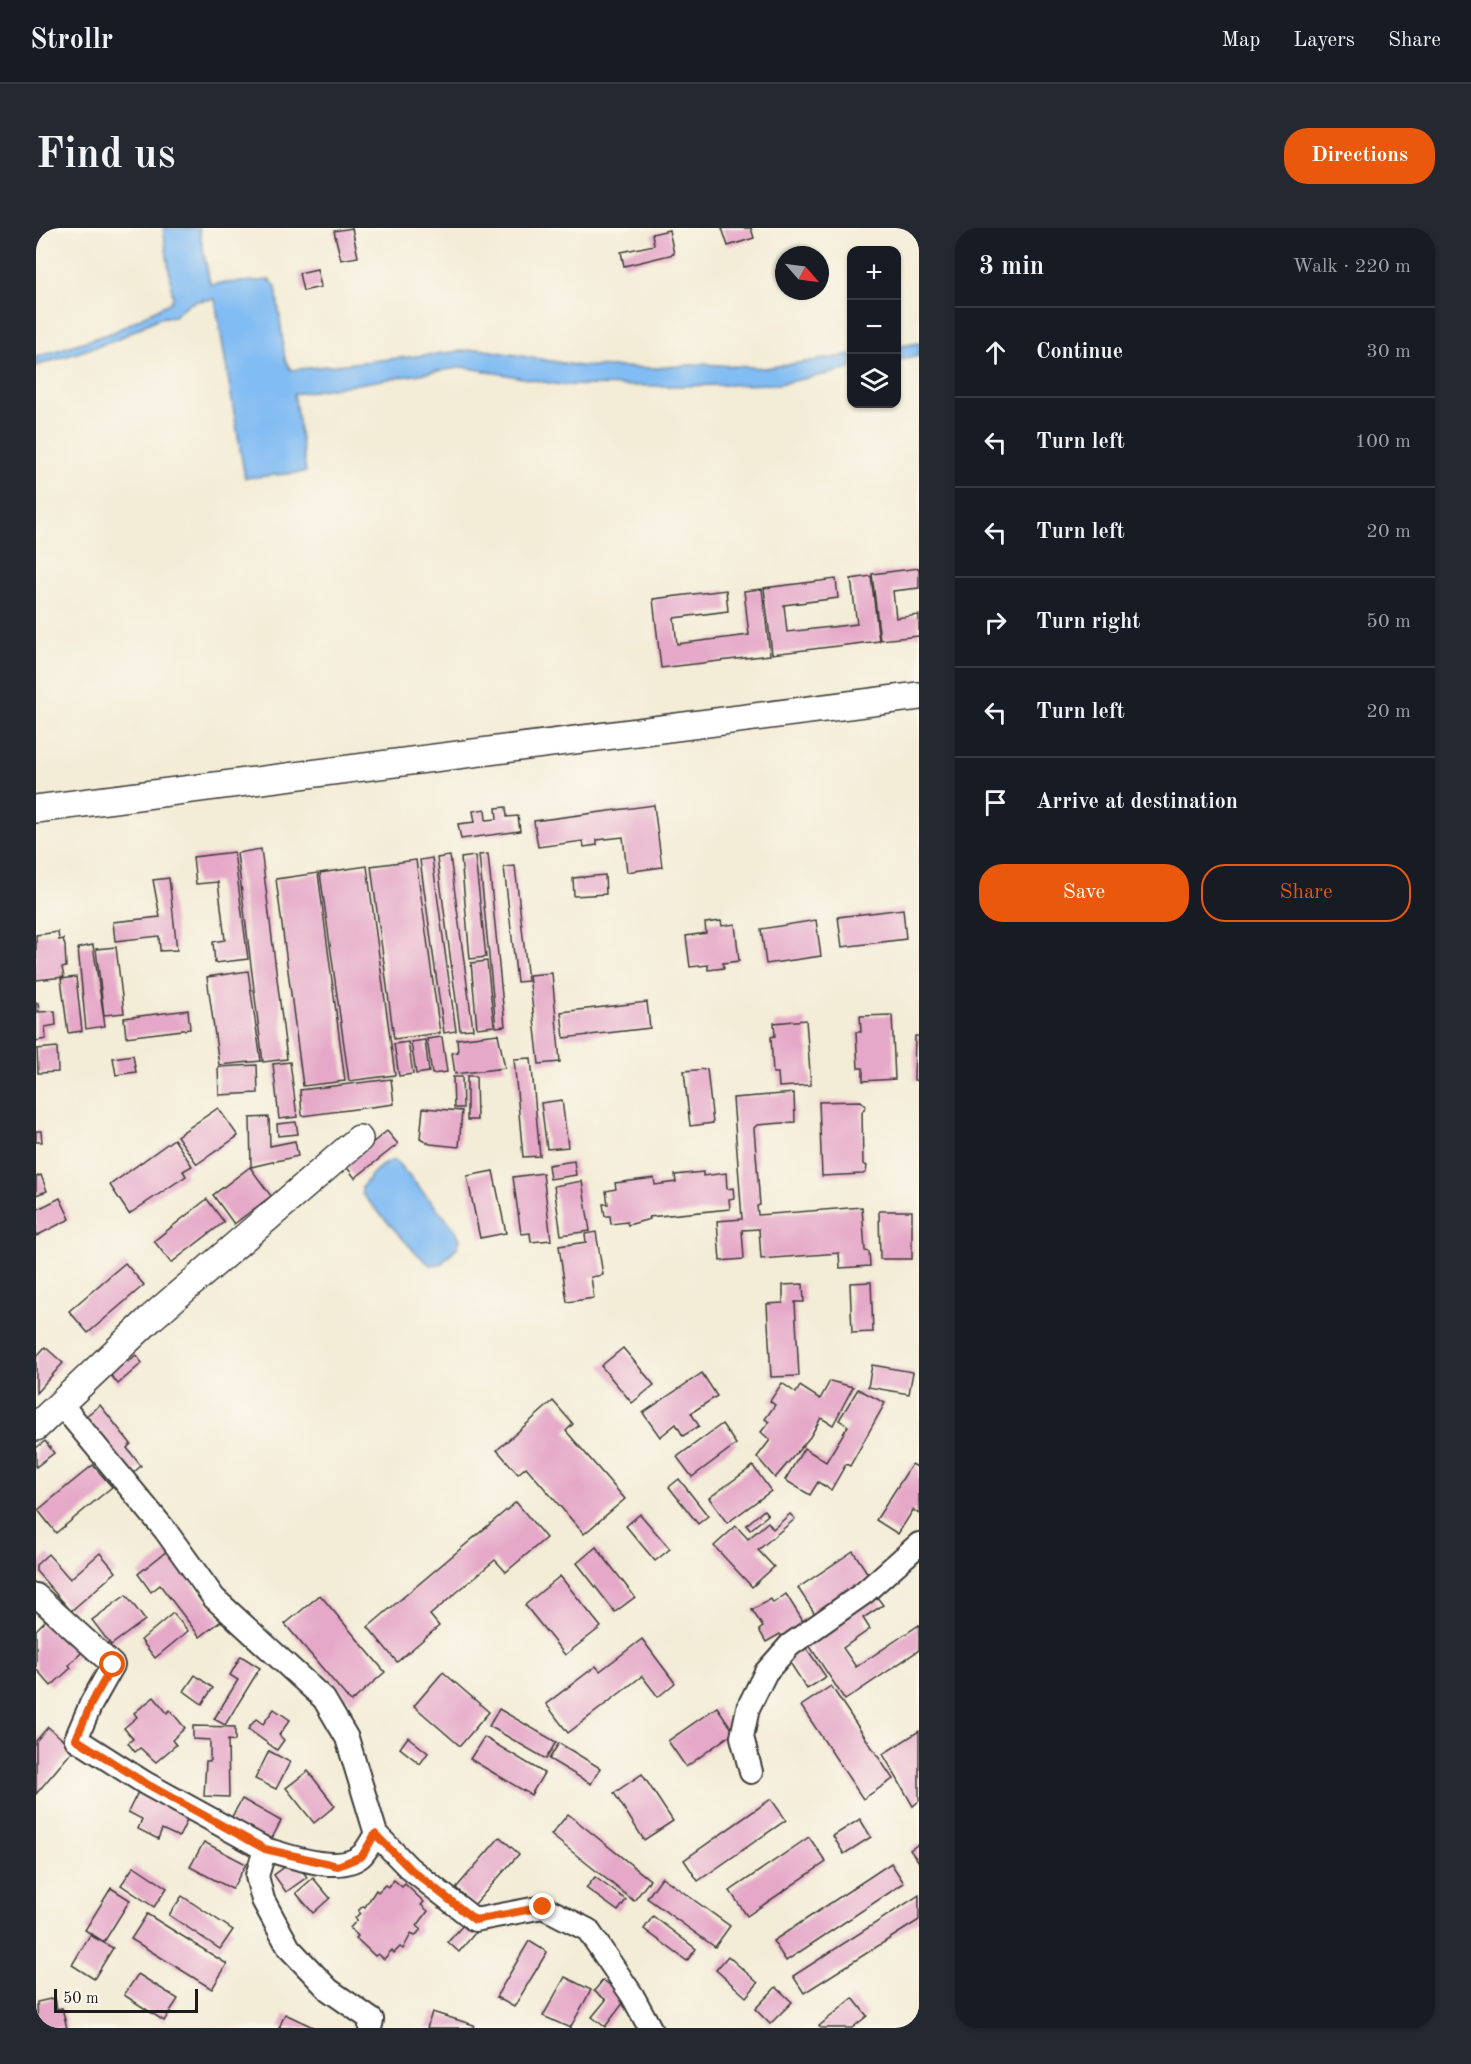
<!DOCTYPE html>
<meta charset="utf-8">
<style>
body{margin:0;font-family:"Old Standard TT",serif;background:#242831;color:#f1f3f6}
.controls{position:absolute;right:18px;top:18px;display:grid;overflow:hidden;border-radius:12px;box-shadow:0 2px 4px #0004}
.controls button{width:54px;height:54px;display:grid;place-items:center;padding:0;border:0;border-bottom:2px solid #363941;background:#171b24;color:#f1f3f6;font:30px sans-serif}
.compass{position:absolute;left:739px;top:18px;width:54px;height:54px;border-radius:50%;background:#171b24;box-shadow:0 2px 4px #0004;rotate:118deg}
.scale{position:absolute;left:18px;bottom:15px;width:144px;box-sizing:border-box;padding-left:6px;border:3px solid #1c1c1c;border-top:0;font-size:16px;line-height:21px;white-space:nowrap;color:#1c1c1c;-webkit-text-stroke:4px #fbf7ec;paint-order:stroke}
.stop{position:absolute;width:18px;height:18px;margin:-14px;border:4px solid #ea580c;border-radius:50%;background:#fff}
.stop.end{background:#ea580c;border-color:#fff;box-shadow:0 2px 6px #0008}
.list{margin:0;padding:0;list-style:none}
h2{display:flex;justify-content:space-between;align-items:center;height:78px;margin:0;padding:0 24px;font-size:26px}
h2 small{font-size:20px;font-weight:400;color:#9ea1a6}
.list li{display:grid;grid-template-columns:39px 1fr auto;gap:18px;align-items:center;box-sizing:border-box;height:90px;padding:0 24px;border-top:2px solid #363941}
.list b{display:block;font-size:22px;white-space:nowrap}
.list em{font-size:20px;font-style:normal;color:#9ea1a6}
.actions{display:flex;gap:12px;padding:18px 24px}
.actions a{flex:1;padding:14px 0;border:2px solid #ea580c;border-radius:24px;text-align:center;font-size:21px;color:#ea580c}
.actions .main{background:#ea580c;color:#fff}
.icon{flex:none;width:33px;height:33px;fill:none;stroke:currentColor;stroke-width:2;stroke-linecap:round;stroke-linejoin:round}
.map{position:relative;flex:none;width:883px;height:1800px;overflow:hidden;border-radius:24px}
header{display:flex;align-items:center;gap:36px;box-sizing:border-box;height:84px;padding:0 30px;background:#171b24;border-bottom:2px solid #363941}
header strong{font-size:28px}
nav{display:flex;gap:33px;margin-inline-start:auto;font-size:21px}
.intro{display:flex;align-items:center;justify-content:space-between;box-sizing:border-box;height:144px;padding:0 36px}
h1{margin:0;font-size:42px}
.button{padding:15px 27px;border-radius:24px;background:#ea580c;color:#fff;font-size:21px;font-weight:700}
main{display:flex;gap:36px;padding:0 36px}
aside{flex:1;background:#171b24;border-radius:24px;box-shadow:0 2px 4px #0004}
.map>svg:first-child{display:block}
</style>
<header>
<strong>Strollr</strong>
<nav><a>Map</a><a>Layers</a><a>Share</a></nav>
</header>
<div class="intro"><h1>Find us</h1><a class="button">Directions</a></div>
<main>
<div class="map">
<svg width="883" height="1800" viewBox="0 0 883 1800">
<rect width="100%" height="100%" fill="#fbf7ec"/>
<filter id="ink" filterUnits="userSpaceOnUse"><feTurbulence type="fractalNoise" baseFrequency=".0167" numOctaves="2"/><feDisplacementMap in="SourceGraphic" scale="12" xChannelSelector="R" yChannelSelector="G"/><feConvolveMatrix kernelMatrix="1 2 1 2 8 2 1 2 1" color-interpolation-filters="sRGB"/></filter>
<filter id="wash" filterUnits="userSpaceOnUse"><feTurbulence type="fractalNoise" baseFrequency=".008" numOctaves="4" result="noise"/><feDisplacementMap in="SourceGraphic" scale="24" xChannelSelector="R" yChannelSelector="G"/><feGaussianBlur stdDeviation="1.35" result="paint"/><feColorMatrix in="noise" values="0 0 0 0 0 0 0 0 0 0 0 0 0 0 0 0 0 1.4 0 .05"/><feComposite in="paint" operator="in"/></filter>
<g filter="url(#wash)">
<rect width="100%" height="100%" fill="#f3ecd7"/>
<!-- water -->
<g fill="#81bcf3" stroke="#4e6c88" stroke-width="1.5">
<polygon points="127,0 163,0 174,56 234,52 240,59 249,131 255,142 444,121 544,138 620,140 667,136 729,140 815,127 815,141 743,156 633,158 524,157 428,139 258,166 270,244 209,250 179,71 160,73 151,77 138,88 123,90 78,113 0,138 0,129 78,104 135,74 137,69"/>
<polygon points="883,115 883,128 861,132 861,119"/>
<path d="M359 932 419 1001 424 1011 422 1018 405 1036 394 1037 379 1024 326 966V959C335 947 344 935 359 932Z"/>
</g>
<g id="blocks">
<!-- building -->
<g fill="#e5a8c8">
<polygon points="316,0 322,29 305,32 298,3"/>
<polygon points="686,0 715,0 718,10 692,18"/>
<polygon points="633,2 638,26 588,38 585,24 618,17 616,6"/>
<polygon points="281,41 285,59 267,63 263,45"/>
<polygon points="883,340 883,360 857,363 860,390 883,387 883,408 844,412 836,346"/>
<polygon points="835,348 843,413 736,426 728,360 800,351 802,370 748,377 751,404 821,396 815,351"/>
<polygon points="726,361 734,427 625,440 617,371 690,362 692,383 638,390 641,416 713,407 708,363"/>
<polygon points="618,577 626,639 591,644 587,609 561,612 561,617 548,619 547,613 502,619 498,593"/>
<polygon points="470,579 471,589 482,588 484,603 425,611 422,596 439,594 437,583 449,581 450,592 461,591 460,580"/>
<polygon points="225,621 251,831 227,834 201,625"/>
<polygon points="198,624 212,731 179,735 177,714 189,712 182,654 160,656 157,629"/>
<polygon points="452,626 469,798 460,799 443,627"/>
<polygon points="414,628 437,801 424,802 401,630"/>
<polygon points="439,628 450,729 434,731 425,630"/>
<polygon points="396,630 420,803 408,805 384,632"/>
<polygon points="380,632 404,805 358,811 335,638"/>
<polygon points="331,638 359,847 313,853 284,645"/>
<polygon points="479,638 492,753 481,754 468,639"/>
<polygon points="282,645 309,853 267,858 240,651"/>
<polygon points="569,647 570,666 538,668 537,650"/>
<polygon points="133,650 141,722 124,723 123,708 79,713 77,694 124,689 117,652"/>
<polygon points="867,681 870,711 806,719 802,689"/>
<polygon points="780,692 785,728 730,736 725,701"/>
<polygon points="685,693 686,698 699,696 703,733 687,735 688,740 672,742 672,737 654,739 650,708 670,705 669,695"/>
<polygon points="22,704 23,712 27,711 29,718 30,739 26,740 28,749 0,752 0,707"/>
<polygon points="57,717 69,798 50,801 42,720"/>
<polygon points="80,719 88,785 68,787 60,721"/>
<polygon points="451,733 458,798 441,800 435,735"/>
<polygon points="212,743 225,833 183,837 171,749"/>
<polygon points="516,745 524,834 503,836 493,747"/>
<polygon points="40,749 46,803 32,805 25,751"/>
<polygon points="611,774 614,800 528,810 525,784"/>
<polygon points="0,775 2,775 3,784 19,783 20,797 9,799 10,811 0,813"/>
<polygon points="152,782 154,801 90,809 88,790"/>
<polygon points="856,787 859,851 827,853 827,840 822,840 820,804 825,804 824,788"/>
<polygon points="770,792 775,857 743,859 742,845 737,845 735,809 739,808 738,795"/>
<polygon points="462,806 469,840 419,846 416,825 422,824 421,811"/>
<polygon points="879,808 883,808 883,853 878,852"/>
<polygon points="406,809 411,844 396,846 391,811"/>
<polygon points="389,812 393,844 380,846 375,814"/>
<polygon points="372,814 377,846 363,848 358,816"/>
<polygon points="21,819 22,844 2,845 1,821"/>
<polygon points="97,827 100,844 80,847 77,830"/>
<polygon points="495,830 504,928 487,929 478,831"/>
<polygon points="254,834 261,889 243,891 237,836"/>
<polygon points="221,837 222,865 183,867 182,839"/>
<polygon points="671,841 677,895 654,898 648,843"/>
<polygon points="431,848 440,848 441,892 431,892"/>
<polygon points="417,849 426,849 427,880 418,880"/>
<polygon points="355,851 358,876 266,888 264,862"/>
<polygon points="758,865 759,894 721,897 718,900 724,977 721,978 722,987 826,979 829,1023 833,1024 834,1038 804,1040 803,1025 725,1031 723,1001 706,1002 708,1031 684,1033 681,993 706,991 697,870"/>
<polygon points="526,872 532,919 511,921 505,875"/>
<polygon points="825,873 830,878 826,884 827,936 831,938 830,944 827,946 786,948 783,874"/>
<polygon points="182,880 202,908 161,936 141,908"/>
<polygon points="387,880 426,883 423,919 394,916 384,910"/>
<polygon points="233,889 234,918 259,913 262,928 215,939 214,890"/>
<polygon points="260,894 262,906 242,908 241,896"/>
<polygon points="0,903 5,903 6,914 0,914"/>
<polygon points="351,903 362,916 319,950 309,937"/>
<polygon points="138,911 156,938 147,943 150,948 93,986 74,957"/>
<polygon points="538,933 540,947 514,951 512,937"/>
<polygon points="214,939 235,968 198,996 177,967"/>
<polygon points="457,943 470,1005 444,1010 431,948"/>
<polygon points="667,944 667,948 690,945 691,961 697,960 698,970 693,971 694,981 613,989 614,991 592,997 591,994 575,996 574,988 569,988 567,976 572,976 570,963 580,961 579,955 618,950 619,957 640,954 639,947"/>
<polygon points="507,945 515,1012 495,1014 494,1005 485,1006 477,949"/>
<polygon points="5,947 11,963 0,967 0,949"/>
<polygon points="546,953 554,1003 525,1007 518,958"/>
<polygon points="24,970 34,991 0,1008 0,982"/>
<polygon points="171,971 188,994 135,1035 118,1013"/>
<polygon points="843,983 876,983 876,1031 844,1031"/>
<polygon points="560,1004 567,1047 555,1049 558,1070 531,1074 523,1018 550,1014 549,1006"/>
<polygon points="89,1035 108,1057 52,1105 33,1083"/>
<polygon points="835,1054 837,1104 816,1105 814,1055"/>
<polygon points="767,1056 768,1074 759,1074 763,1148 735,1149 731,1076 747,1075 747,1057"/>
<polygon points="9,1119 27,1135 0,1165 0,1129"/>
<polygon points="587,1120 618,1157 596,1175 565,1138"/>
<polygon points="86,1126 92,1134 100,1127 106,1135 82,1156 69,1140"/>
<polygon points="836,1137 877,1144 873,1166 832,1159"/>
<polygon points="666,1145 681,1168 655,1185 663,1198 647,1208 640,1196 624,1209 607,1185"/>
<polygon points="794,1153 817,1159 797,1197 785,1190 774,1209 739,1250 721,1229 734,1212 725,1204 733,1194 729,1191 739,1177 734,1173 746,1155 760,1165 764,1158 784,1171"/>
<polygon points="822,1161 849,1175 814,1238 810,1236 795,1262 782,1254 774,1267 749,1252 768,1220 790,1234 812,1198 803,1192"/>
<polygon points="517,1173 537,1196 530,1203 589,1271 548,1306 490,1239 482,1246 461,1222"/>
<polygon points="64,1177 95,1216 91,1220 105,1238 96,1246 50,1188"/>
<polygon points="686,1196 700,1216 656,1249 641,1229"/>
<polygon points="9,1213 18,1225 0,1239 0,1220"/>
<polygon points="876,1236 883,1240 883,1286 877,1282 862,1306 840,1292"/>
<polygon points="57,1237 76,1259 20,1305 2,1282"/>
<polygon points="717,1238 735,1263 691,1295 673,1270"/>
<polygon points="643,1251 672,1288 662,1296 633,1259"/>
<polygon points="480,1274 510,1310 470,1344 459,1332 394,1387 403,1398 361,1434 332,1399"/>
<polygon points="728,1282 732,1287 714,1302 710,1297"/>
<polygon points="604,1286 634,1321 619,1333 590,1298"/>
<polygon points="754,1286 759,1291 722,1322 738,1339 716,1359 678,1318 700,1298 712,1311 732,1294 737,1301"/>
<polygon points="560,1319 599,1369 579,1384 541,1335"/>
<polygon points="131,1323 185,1393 164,1409 124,1357 115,1364 102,1346"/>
<polygon points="817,1323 834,1349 779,1386 762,1360"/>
<polygon points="64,1325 80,1344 35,1383 0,1343 0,1337 12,1326 34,1351"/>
<polygon points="524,1348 565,1399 529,1427 489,1377"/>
<polygon points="750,1366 770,1398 748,1412 744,1406 730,1414 723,1402 727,1399 716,1382 735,1371 737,1375"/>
<polygon points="90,1367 109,1392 75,1417 56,1392"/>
<polygon points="284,1367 349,1444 315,1474 249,1396"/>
<polygon points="840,1368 847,1377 827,1390 834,1401 807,1420 820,1439 883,1397 883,1422 809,1472 771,1414"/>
<polygon points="137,1385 152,1403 119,1430 105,1412"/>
<polygon points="11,1391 46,1424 33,1437 35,1440 15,1458 0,1441 0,1402"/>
<polygon points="606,1411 639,1455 622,1469 606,1448 532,1505 510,1476 560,1438 564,1443"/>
<polygon points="769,1418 790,1449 771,1461 751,1430"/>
<polygon points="205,1428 224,1440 189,1497 178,1491 202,1452 194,1447"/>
<polygon points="407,1444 453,1484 424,1518 378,1478"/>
<polygon points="159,1447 177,1460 166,1476 148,1463"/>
<polygon points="795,1458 857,1551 827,1571 765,1478"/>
<polygon points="118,1469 131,1485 134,1482 149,1500 136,1512 140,1517 120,1534 104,1520 99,1524 92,1515 97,1511 88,1500 101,1489 98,1485"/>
<polygon points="681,1479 698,1504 650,1539 632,1513"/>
<polygon points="238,1481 254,1492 243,1507 248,1512 241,1522 212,1501 220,1491 227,1496"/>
<polygon points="463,1481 520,1514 510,1531 453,1498"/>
<polygon points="157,1498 199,1499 199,1513 192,1512 193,1569 168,1568 170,1533 174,1533 174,1512 157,1511"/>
<polygon points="12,1499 38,1521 0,1566 0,1513"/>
<polygon points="883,1503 883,1573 877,1578 847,1526"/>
<polygon points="372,1509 392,1525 384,1536 364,1520"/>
<polygon points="448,1509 508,1545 495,1567 434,1531"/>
<polygon points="523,1515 564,1540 555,1556 513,1531"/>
<polygon points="233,1523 254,1534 240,1561 219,1551"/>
<polygon points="272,1543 299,1578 278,1595 250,1560"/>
<polygon points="606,1546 637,1593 608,1612 578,1565"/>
<polygon points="103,1562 154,1586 143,1609 126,1601 122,1611 102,1601 106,1591 92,1584"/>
<polygon points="206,1571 245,1593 233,1616 193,1594"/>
<polygon points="735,1571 750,1592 662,1653 648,1632"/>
<polygon points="532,1586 614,1652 598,1673 515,1607"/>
<polygon points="824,1591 835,1609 808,1626 797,1608"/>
<polygon points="464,1609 483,1626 438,1677 420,1660"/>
<polygon points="773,1609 790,1634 711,1688 694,1663"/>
<polygon points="168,1614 210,1636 196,1661 154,1639"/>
<polygon points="883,1616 883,1634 874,1622"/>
<polygon points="258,1632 271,1649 250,1664 238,1647"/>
<polygon points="855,1635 868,1655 750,1733 737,1713"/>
<polygon points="98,1638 131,1660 118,1679 85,1657"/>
<polygon points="559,1649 590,1672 582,1683 550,1660"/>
<polygon points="626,1649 694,1698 679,1719 611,1670"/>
<polygon points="277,1650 294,1670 277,1685 260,1665"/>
<polygon points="358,1652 366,1659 369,1656 388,1674 385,1677 392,1683 381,1698 385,1701 379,1708 375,1706 367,1721 364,1719 358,1725 356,1722 348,1731 342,1726 339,1728 320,1710 322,1708 314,1700 321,1692 319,1690 324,1685 322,1683 327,1678 329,1679 340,1662 342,1664 349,1657 352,1659"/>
<polygon points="75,1660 94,1672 68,1714 49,1702"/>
<polygon points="883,1667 883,1692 768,1765 757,1748"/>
<polygon points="146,1668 197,1702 184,1721 133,1687"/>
<polygon points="111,1686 191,1736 176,1761 95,1711"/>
<polygon points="617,1688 660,1721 651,1733 608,1701"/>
<polygon points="429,1695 439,1705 423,1724 412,1714"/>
<polygon points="54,1707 77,1720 58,1751 36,1737"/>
<polygon points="493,1713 511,1724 478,1779 460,1769"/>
<polygon points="692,1728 722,1755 710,1769 680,1742"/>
<polygon points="102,1746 142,1771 128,1793 88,1767"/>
<polygon points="529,1749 555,1762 534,1800 507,1788"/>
<polygon points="567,1752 591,1770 569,1799 556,1789 570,1772 558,1763"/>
<polygon points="740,1759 756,1774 734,1796 719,1781"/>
<polygon points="19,1770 21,1781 26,1780 31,1800 2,1800 1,1774"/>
<polygon points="817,1770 831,1788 816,1800 785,1800 783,1798"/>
<polygon points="396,1784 438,1797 437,1800 391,1800"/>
<polygon points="249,1786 279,1800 243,1800"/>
</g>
</g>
</g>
<g filter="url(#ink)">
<use href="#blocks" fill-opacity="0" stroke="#3c3b38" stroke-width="1.5"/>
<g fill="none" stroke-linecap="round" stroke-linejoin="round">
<defs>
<g id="minor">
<polyline points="25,1176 129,1302 178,1370 288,1471 311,1510 340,1606"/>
<polyline points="0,1367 77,1437 55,1476 40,1511 109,1555 229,1621 221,1648 227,1672 253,1720 293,1762 336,1792 334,1800"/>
<polyline points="715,1544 706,1509 712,1480 730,1444 754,1417 828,1365 883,1316"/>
<path d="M229 1621C253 1628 307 1648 327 1626 332 1620 336 1612 340 1606L373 1640 439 1692 507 1679 552 1702 596 1767 614 1800"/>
</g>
<g id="tertiary">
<polyline points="0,581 883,468"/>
<polyline points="0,1199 114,1091 323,911"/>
</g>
</defs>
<!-- minor casing -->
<use href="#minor" stroke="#3c3b38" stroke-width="26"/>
<!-- tertiary casing -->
<use href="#tertiary" stroke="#3c3b38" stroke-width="30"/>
<!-- minor -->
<use href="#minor" stroke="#fff" stroke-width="22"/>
<!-- tertiary -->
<use href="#tertiary" stroke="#fff" stroke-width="27"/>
</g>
</g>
<g fill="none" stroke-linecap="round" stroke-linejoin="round" filter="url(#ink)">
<!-- route -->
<polyline stroke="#ea580c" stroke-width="8" points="77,1437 55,1476 40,1511 109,1555 229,1621 302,1638 326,1628 339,1606 373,1640 439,1692 507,1679"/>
</g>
</svg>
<div class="controls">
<button>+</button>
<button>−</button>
<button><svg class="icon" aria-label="layers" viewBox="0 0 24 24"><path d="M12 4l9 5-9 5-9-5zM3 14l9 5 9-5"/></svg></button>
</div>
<svg class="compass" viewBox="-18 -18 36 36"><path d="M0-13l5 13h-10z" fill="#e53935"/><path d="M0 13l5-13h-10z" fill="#9ea1a6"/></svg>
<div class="scale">50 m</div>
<div class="stop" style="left:77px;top:1437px"></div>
<div class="stop end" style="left:507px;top:1679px"></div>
</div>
<aside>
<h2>3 min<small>Walk · 220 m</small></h2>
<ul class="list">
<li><svg class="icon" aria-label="ahead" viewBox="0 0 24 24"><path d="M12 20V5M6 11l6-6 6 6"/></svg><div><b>Continue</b></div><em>30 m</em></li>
<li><svg class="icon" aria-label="left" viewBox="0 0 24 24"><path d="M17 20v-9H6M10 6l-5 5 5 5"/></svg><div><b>Turn left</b></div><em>100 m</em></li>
<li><svg class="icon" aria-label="left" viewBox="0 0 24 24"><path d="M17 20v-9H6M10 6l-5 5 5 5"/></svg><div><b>Turn left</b></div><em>20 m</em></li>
<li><svg class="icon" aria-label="right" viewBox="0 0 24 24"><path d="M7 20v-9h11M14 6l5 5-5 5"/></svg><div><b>Turn right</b></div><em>50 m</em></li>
<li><svg class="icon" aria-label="left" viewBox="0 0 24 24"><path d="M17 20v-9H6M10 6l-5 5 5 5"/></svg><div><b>Turn left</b></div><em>20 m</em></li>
<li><svg class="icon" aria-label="arrive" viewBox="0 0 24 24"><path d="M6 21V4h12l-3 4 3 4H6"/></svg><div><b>Arrive at destination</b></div></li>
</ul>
<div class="actions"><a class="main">Save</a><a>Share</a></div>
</aside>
</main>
